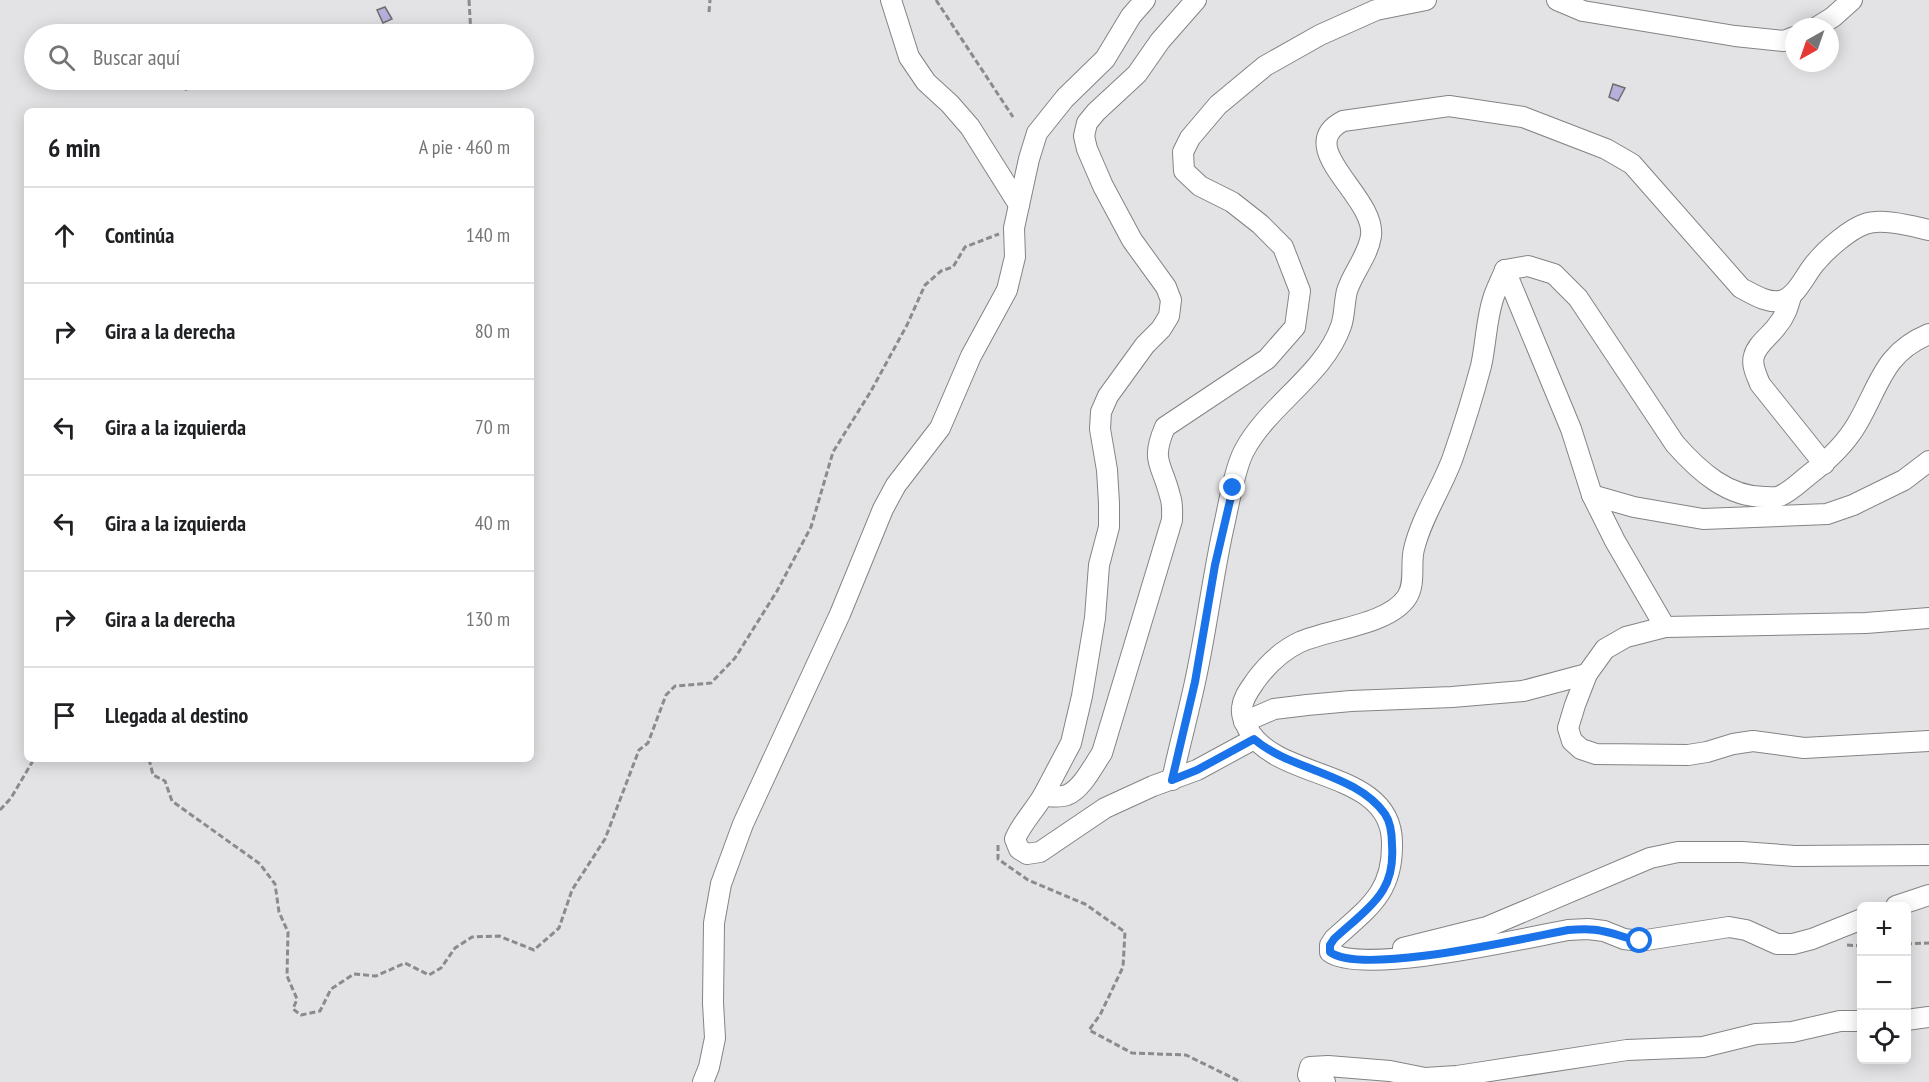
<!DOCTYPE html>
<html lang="es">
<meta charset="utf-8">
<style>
body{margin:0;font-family:"PT Sans Narrow",sans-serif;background:#f6f6f6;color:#202124}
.controls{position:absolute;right:18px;bottom:18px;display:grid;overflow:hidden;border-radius:9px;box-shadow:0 3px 15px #0003}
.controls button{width:54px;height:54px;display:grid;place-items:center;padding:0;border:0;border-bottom:2px solid #e0e0e0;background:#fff;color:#202124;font:30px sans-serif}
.compass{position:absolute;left:1785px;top:18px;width:54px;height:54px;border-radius:50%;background:#fff;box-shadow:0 3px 15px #0003;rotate:220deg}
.stop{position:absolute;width:18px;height:18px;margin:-14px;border:4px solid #1a73e8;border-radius:50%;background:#fff}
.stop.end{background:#1a73e8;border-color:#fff;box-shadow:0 2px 6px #0008}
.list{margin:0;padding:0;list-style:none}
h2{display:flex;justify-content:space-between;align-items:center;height:78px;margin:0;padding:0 24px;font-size:26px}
h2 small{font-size:20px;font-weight:400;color:#757577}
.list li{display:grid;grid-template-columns:39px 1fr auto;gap:18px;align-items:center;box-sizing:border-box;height:96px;padding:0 24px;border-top:2px solid #e0e0e0}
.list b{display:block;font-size:22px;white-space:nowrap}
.list em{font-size:20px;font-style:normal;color:#757577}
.icon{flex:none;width:33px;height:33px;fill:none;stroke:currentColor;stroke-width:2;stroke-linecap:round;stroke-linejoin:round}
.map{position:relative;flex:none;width:1929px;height:1082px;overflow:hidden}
.search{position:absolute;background:#fff;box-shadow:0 3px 15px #0003;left:24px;top:24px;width:510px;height:66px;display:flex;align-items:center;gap:15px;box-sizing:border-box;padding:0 21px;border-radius:33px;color:#757577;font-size:22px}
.panel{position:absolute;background:#fff;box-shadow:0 3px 15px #0003;left:24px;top:108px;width:510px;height:654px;border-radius:9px}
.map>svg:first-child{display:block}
</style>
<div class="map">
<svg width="1929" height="1082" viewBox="0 0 1929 1082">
<rect width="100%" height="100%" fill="#e3e3e5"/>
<!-- building -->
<g fill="#b9afdd" stroke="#6d6d6e" stroke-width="1.5">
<polygon points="385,7 392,19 383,23 377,10"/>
<polygon points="180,80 190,82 186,90 178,86"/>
<polygon points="1613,84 1625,88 1618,101 1609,97"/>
</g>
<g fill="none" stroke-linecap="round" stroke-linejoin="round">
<defs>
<g id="minor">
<polyline points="891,0 909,57 926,82 950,104 970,127 1019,205"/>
<path d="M1196 0 1160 41 1137 74 1096 112 1087 123 1084 136 1087 149 1103 186 1132 240 1166 287 1171 300 1169 316 1161 329 1145 345 1108 396 1101 412 1100 429 1107 470 1109 503V527L1099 565 1095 618 1082 696 1071 743 1043 796C1050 796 1060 798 1067 795 1082 789 1093 766 1102 753L1172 520C1172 513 1173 504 1170 496 1162 463 1150 462 1165 427L1267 359 1295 327 1300 291 1283 247 1260 224 1232 202 1200 186 1184 171 1183 152 1190 138 1218 105 1265 66 1320 35 1376 10 1426 0"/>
<polyline points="1557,0 1583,11 1735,36 1784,41 1794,37"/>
<polyline points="1817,27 1833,17 1852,0"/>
<path d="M1505 270C1501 280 1496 289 1493 299 1486 321 1486 344 1481 366 1473 396 1463 428 1453 457 1442 488 1422 516 1414 549 1410 564 1416 583 1407 597 1389 625 1329 629 1300 642 1283 650 1267 665 1256 680 1250 689 1243 697 1242 708 1241 716 1245 723 1248 729 1277 782 1392 768 1392 843 1393 893 1368 908 1334 939L1330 945V952C1361 976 1525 938 1568 930L1588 929 1604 931 1624 939 1640 941 1729 927 1746 930 1777 944H1793L1812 939 1862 919"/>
<path d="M1505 270 1528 266 1554 274 1578 298 1675 444C1699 471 1728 498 1767 497 1771 497 1777 498 1780 496 1790 492 1801 481 1810 474 1827 461 1846 443 1857 424 1880 385 1883 353 1929 334"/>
<polyline points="1505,270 1571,429 1592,495 1615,541 1665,627"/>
<path d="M1791 296C1788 307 1785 317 1777 326 1770 336 1757 344 1754 356 1751 365 1757 376 1760 384L1824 464"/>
<polyline points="1592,495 1634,507 1703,519 1827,514 1853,505 1904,480 1929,461"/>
<polyline points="1929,618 1866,623 1665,627 1626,637 1605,649 1587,674 1575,705 1568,728 1572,741 1581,749 1596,754 1688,755 1707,752 1733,744 1753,741 1804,748 1929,741"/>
<polyline points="1244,722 1274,709 1307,705 1351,701 1452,697 1523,691 1587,674"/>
<path d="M1172 780C1179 747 1188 715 1195 682 1206 632 1212 581 1223 530 1228 509 1234 470 1244 451 1268 405 1324 375 1341 326 1345 315 1344 302 1347 291 1353 272 1368 256 1371 236 1376 196 1292 148 1343 121L1449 106 1523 117 1606 149 1632 164 1741 288C1753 294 1766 303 1780 301 1797 298 1806 272 1817 261 1827 249 1850 229 1865 224 1882 218 1911 226 1929 230"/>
<path d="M1043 796C1034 811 1022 823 1015 839L1019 849 1027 854 1040 852 1105 808 1153 786 1197 770 1254 739"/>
<polyline points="1896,906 1929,895"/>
<polyline points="1403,948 1487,927 1650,858 1678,852 1742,852 1795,856 1929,855"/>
<polyline points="1906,1020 1929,1017"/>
<polyline points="703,1082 709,1067 715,1038 713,1003 714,923 721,884 743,824 840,614 883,509 896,485 940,428 971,356 1007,290 1015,257 1014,228 1029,159 1037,133 1065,98 1105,59 1131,16 1145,0"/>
<polyline points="1325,1082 1308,1075 1310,1067 1328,1066 1390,1071 1425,1078 1457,1076 1627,1050 1703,1047 1756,1034 1792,1032 1840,1021 1862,1021"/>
</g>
</defs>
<!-- minor casing -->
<use href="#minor" stroke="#848485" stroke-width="22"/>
<!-- path -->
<g stroke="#8b8b8c" stroke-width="3" stroke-dasharray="6 3" stroke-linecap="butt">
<polyline points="469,0 471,34"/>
<polyline points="936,0 1013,117"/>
<polyline points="709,12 710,0"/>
<polyline points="149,759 153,775 165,781 172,801 260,864 275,884 279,912 288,932 287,976 297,999 293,1009 301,1015 320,1011 331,989 354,974 376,976 405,963 429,975 441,968 455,948 472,937 499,936 534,950 559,928 572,890 605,839 639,750 648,743 666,695 675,686 711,683 735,658 777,591 811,527 833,452 871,391 907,325 925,285 941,271 953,267 965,247 999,234"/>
<polyline points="0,810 11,798 34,759"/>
<polyline points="998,845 998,859 1028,880 1085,904 1125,932 1123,967 1100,1015 1089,1030 1132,1053 1186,1055 1241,1082"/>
<polyline points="1906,944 1929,943"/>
<polyline points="1847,945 1862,946"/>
</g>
<!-- minor -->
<use href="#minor" stroke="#fff" stroke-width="20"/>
</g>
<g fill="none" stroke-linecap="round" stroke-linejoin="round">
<!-- route -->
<path stroke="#1a73e8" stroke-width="8" d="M1233 488 1215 565 1195 682 1172 780 1197 770 1254 739C1291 771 1356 773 1385 814 1391 823 1392 835 1392 845 1393 859 1391 877 1383 890 1373 907 1349 925 1334 939L1330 945V952C1361 976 1525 938 1568 930 1579 929 1591 928 1602 931 1615 933 1627 939 1640 941"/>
</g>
</svg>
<div class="controls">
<button>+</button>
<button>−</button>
<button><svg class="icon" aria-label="locate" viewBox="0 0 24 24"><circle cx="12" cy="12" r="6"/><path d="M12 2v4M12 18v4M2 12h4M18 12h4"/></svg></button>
</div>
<svg class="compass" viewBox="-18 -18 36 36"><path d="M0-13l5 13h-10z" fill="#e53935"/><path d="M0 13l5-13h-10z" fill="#757577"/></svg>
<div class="stop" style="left:1640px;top:941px"></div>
<div class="stop end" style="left:1233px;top:488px"></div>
<div class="search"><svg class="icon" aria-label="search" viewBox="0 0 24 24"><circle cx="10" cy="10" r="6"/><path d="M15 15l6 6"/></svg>Buscar aquí</div>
<section class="panel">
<h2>6 min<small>A pie · 460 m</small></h2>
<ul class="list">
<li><svg class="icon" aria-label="ahead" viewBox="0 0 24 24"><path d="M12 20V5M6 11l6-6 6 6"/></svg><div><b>Continúa</b></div><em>140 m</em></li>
<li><svg class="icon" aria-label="right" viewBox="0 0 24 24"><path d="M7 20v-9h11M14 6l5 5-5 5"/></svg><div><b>Gira a la derecha</b></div><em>80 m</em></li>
<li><svg class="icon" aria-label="left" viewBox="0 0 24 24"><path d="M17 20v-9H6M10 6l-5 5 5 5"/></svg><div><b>Gira a la izquierda</b></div><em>70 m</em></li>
<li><svg class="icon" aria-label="left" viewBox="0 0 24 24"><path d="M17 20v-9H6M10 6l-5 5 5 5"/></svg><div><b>Gira a la izquierda</b></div><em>40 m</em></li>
<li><svg class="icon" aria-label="right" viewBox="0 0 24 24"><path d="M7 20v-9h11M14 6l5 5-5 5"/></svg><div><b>Gira a la derecha</b></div><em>130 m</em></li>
<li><svg class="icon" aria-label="arrive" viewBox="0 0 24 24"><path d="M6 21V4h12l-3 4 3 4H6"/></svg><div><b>Llegada al destino</b></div></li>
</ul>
</section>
</div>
